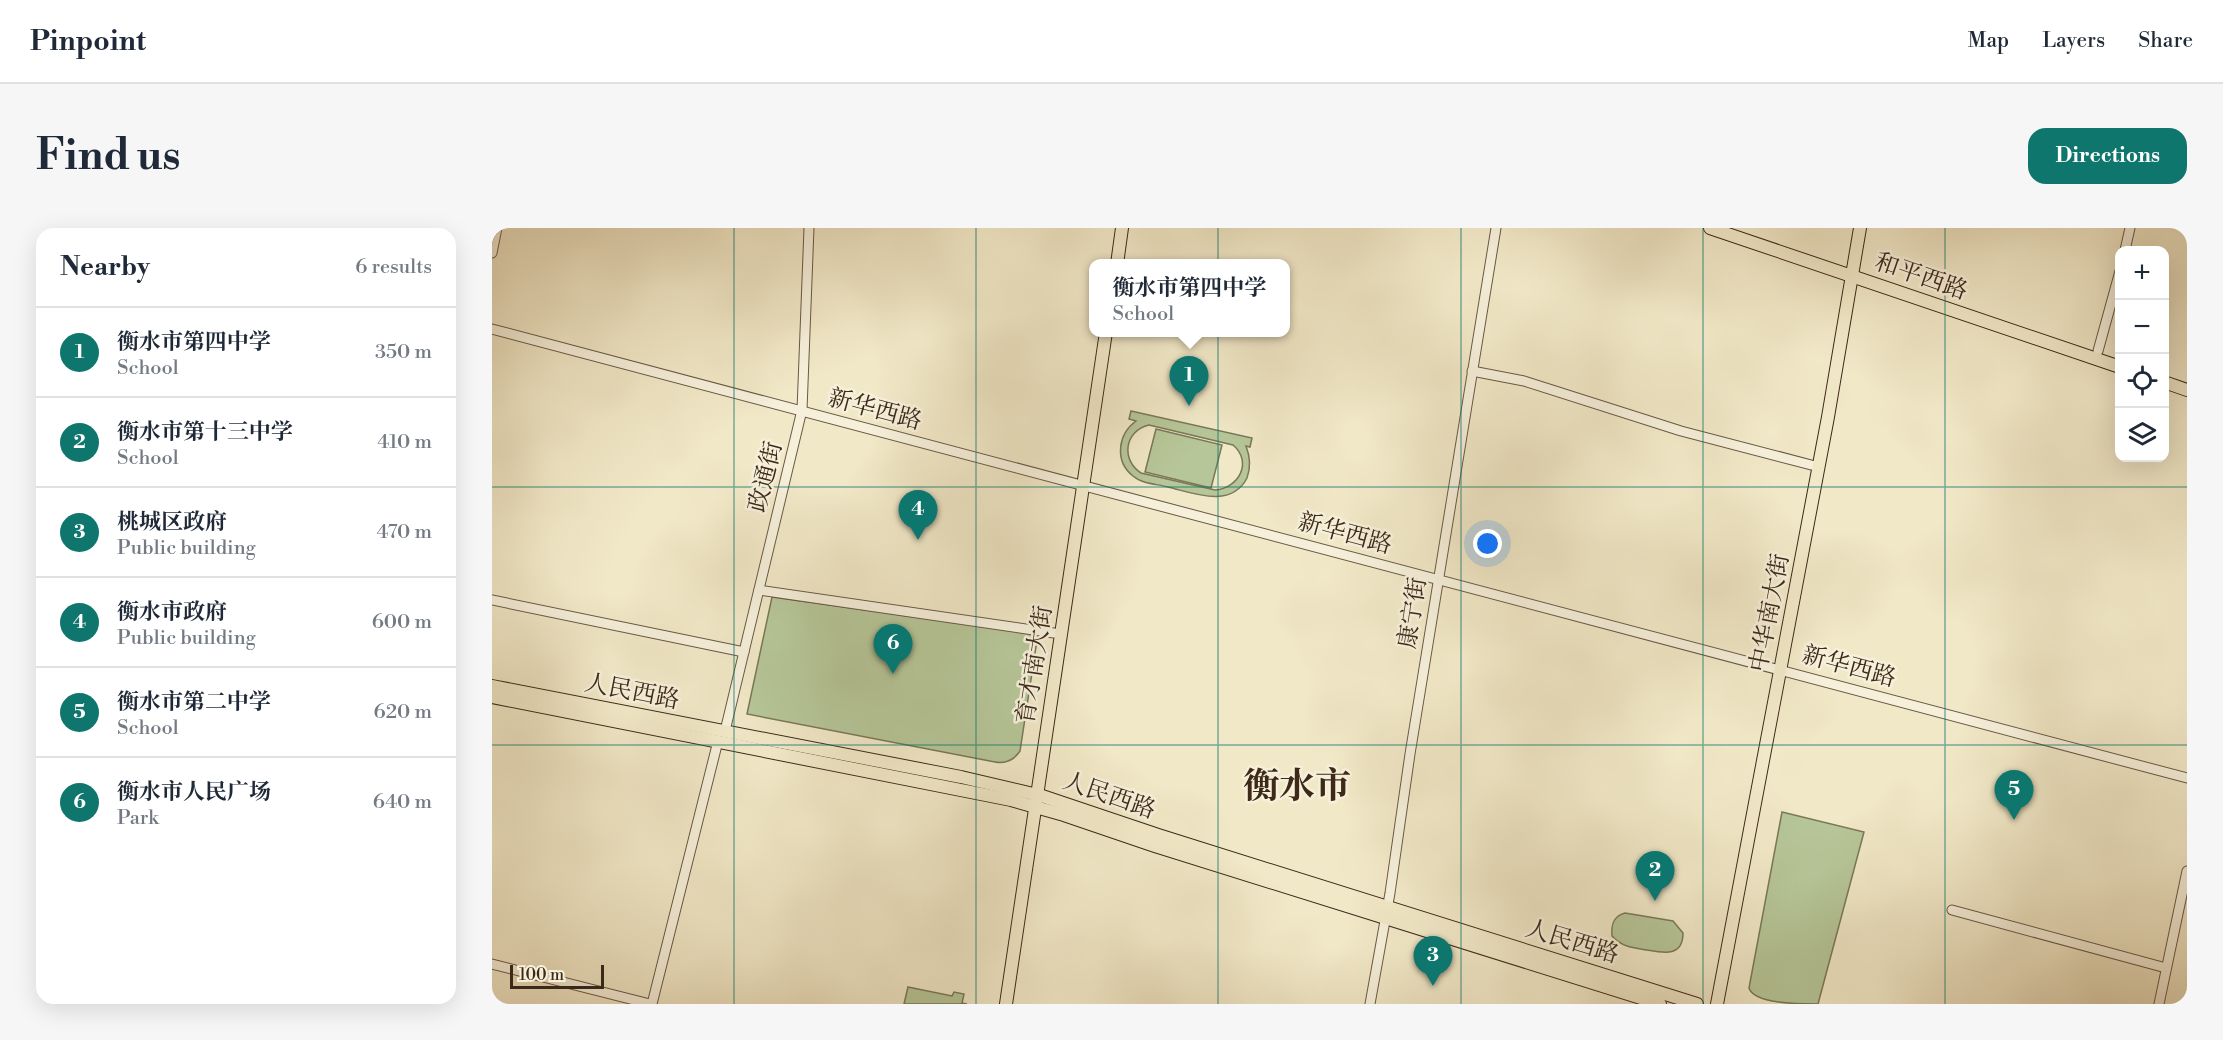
<!DOCTYPE html>
<meta charset="utf-8">
<style>
body{margin:0;font-family:"Libre Bodoni","Noto Serif SC",serif;background:#f6f6f7;color:#1f2937}
.controls{position:absolute;right:18px;top:18px;display:grid;overflow:hidden;border-radius:12px;box-shadow:0 6px 24px #0002}
.controls button{width:54px;height:54px;display:grid;place-items:center;padding:0;border:0;border-bottom:2px solid #e0e1e3;background:#fff;color:#1f2937;font:30px sans-serif}
.scale{position:absolute;left:18px;bottom:15px;width:94px;box-sizing:border-box;padding-left:6px;border:3px solid #3c2918;border-top:0;font-size:16px;line-height:21px;white-space:nowrap;color:#3c2918;-webkit-text-stroke:4px #f6f0db;paint-order:stroke}
.you{position:absolute;left:996px;top:316px;width:21px;height:21px;margin:-15px;border:4px solid #fff;border-radius:50%;background:#1a73e8;box-shadow:0 0 0 9px #1a73e833}
.badge{display:grid;place-items:center;width:39px;height:39px;border-radius:50%;background:#0f766e;color:#fff;font-size:20px;font-weight:700}
.pin{position:absolute;translate:-50% -50px;filter:drop-shadow(0 2px 3px #0008)}
.pin::after{content:'';position:absolute;top:32px;width:21px;height:18px;background:inherit;clip-path:polygon(0 0,100% 0,50% 100%)}
.popup{position:absolute;left:597px;top:31px;width:201px;height:78px;box-sizing:border-box;display:grid;place-content:center;border-radius:12px;background:#fff;filter:drop-shadow(0 2px 4px #0005);font-size:20px;white-space:nowrap;color:#747a83}
.popup b{font-size:22px;color:#1f2937}
.popup::after{content:'';position:absolute;left:50%;top:100%;margin-left:-12px;border:12px solid transparent;border-top-color:#fff}
.list{margin:0;padding:0;list-style:none}
h2{display:flex;justify-content:space-between;align-items:center;height:78px;margin:0;padding:0 24px;font-size:26px}
h2 small{font-size:20px;font-weight:400;color:#747a83}
.list li{display:grid;grid-template-columns:39px 1fr auto;gap:18px;align-items:center;box-sizing:border-box;height:90px;padding:0 24px;border-top:2px solid #e0e1e3}
.list b{display:block;font-size:22px;white-space:nowrap}
.list p{margin:0;font-size:20px;white-space:nowrap;color:#747a83}
.list em{font-size:20px;font-style:normal;color:#747a83}
.icon{flex:none;width:33px;height:33px;fill:none;stroke:currentColor;stroke-width:2;stroke-linecap:round;stroke-linejoin:round}
.map{position:relative;flex:none;width:1695px;height:776px;overflow:hidden;border-radius:18px}
header{display:flex;align-items:center;gap:36px;box-sizing:border-box;height:84px;padding:0 30px;background:#fff;border-bottom:2px solid #e0e1e3}
header strong{font-size:28px}
nav{display:flex;gap:33px;margin-inline-start:auto;font-size:21px}
.intro{display:flex;align-items:center;justify-content:space-between;box-sizing:border-box;height:144px;padding:0 36px}
h1{margin:0;font-size:42px}
.button{padding:15px 27px;border-radius:18px;background:#0f766e;color:#fff;font-size:21px;font-weight:700}
main{display:flex;gap:36px;padding:0 36px}
aside{flex:1;background:#fff;border-radius:18px;box-shadow:0 6px 24px #0002}
.map>svg:first-child{display:block}
</style>
<header>
<strong>Pinpoint</strong>
<nav><a>Map</a><a>Layers</a><a>Share</a></nav>
</header>
<div class="intro"><h1>Find us</h1><a class="button">Directions</a></div>
<main>
<aside>
<h2>Nearby<small>6 results</small></h2>
<ul class="list">
<li><span class="badge">1</span><div><b>衡水市第四中学</b><p>School</p></div><em>350 m</em></li>
<li><span class="badge">2</span><div><b>衡水市第十三中学</b><p>School</p></div><em>410 m</em></li>
<li><span class="badge">3</span><div><b>桃城区政府</b><p>Public building</p></div><em>470 m</em></li>
<li><span class="badge">4</span><div><b>衡水市政府</b><p>Public building</p></div><em>600 m</em></li>
<li><span class="badge">5</span><div><b>衡水市第二中学</b><p>School</p></div><em>620 m</em></li>
<li><span class="badge">6</span><div><b>衡水市人民广场</b><p>Park</p></div><em>640 m</em></li>
</ul>
</aside>
<div class="map">
<svg width="1695" height="776" viewBox="0 0 1695 776">
<rect width="100%" height="100%" fill="#f1e8c7"/>
<filter id="stains"><feTurbulence type="fractalNoise" baseFrequency=".00333" numOctaves="4"/><feColorMatrix values="0 0 0 0 .2 0 0 0 0 .09 0 0 0 0 .02 0 0 0 .5 -.17"/></filter>
<radialGradient id="worn" r=".72"><stop offset=".6" stop-color="#630" stop-opacity="0"/><stop offset="1" stop-color="#630" stop-opacity=".3"/></radialGradient>
<!-- green -->
<g fill="#b6c698" stroke="#797858" stroke-width="1.5" fill-rule="evenodd">
<path d="M639 183 760 210 758 219 754 218C758 228 759 239 755 250 739 281 701 265 676 259 665 256 650 256 641 248 622 233 626 206 644 193L637 191ZM657 197 741 217C761 234 747 260 723 262L649 245C629 232 632 203 657 197Z"/>
<polygon points="664,201 730,217 719,260 653,244"/>
<path d="M280 369 546 406 528 523C522 532 514 536 503 534L255 486Z"/>
<path d="M1290 584 1372 604 1326 776C1307 776 1262 776 1257 760Z"/>
<path d="M1133 685 1181 693 1191 705C1191 729 1172 725 1155 722 1141 720 1130 719 1120 708 1119 697 1121 688 1133 685Z"/>
<polygon points="416,759 460,768 462,764 472,766 470,775 475,776 412,776"/>
</g>
<g fill="none" stroke-linecap="round" stroke-linejoin="round">
<defs>
<g id="minor">
<polyline points="1633,22 1638,0"/>
<polyline points="0,25 5,0"/>
<polyline points="0,101 1695,550"/>
<polyline points="1606,123 1628,43"/>
<polyline points="980,143 1032,153 1189,203 1327,239"/>
<polyline points="267,362 562,405"/>
<polyline points="0,372 252,424"/>
<polyline points="233,503 310,182 317,0"/>
<polyline points="1460,682 1674,740"/>
<polyline points="0,736 158,776"/>
<polyline points="160,776 226,513"/>
<polyline points="878,776 898,665 918,526 1004,0"/>
<polyline points="1667,776 1695,643"/>
</g>
<g id="major">
<polyline points="1218,0 1628,139"/>
<polyline points="625,36 630,0"/>
<polyline points="1672,154 1695,162"/>
<polyline points="0,458 469,549 550,568 666,607 1205,776"/>
<polyline points="0,469 519,572 572,587 663,618 1168,776"/>
<polyline points="514,776 614,104"/>
<polyline points="1225,776 1336,189 1368,0"/>
</g>
</defs>
<!-- minor casing -->
<use href="#minor" stroke="#695944" stroke-width="11"/>
<!-- major casing -->
<use href="#major" stroke="#3c2918" stroke-width="14"/>
<!-- minor -->
<use href="#minor" stroke="#f6f0db" stroke-width="9"/>
<!-- major -->
<use href="#major" stroke="#f1e8c7" stroke-width="12"/>
</g>
<!-- grid -->
<path fill="none" stroke="#0f766e" stroke-width="1.5" stroke-opacity="0.55" d="M242 0V776M484 0V776M726 0V776M969 0V776M1211 0V776M1453 0V776M0 259H1695M0 517H1695"/>
<g text-anchor="middle" dominant-baseline="central" stroke-width="5" stroke-linejoin="round" paint-order="stroke">
<!-- street labels -->
<g font-size="24" fill="#3c2918" stroke="#f6f0db">
<text transform="translate(1429 49) rotate(19)">和平西路</text>
<text transform="translate(383 182) rotate(15)">新华西路</text>
<text transform="translate(274 249) rotate(-76)">政通街</text>
<text transform="translate(853 306) rotate(15)">新华西路</text>
<text transform="translate(921 385) rotate(-81)">康宁街</text>
<text transform="translate(1278 385) rotate(-79)">中华南大街</text>
<text transform="translate(543 437) rotate(-81)">育才南大街</text>
<text transform="translate(1357 439) rotate(15)">新华西路</text>
<text transform="translate(140 464) rotate(11)">人民西路</text>
<text transform="translate(617 568) rotate(19)">人民西路</text>
<text transform="translate(1080 714) rotate(17)">人民西路</text>
</g>
<!-- town labels -->
<g font-size="36" font-weight="bold" fill="#3c2918" stroke="#f6f0db">
<text x="805" y="559">衡水市</text>
</g>
</g>
<rect width="100%" height="100%" filter="url(#stains)"/>
<rect width="100%" height="100%" fill="url(#worn)"/>
</svg>
<div class="controls">
<button>+</button>
<button>−</button>
<button><svg class="icon" aria-label="locate" viewBox="0 0 24 24"><circle cx="12" cy="12" r="6"/><path d="M12 2v4M12 18v4M2 12h4M18 12h4"/></svg></button>
<button><svg class="icon" aria-label="layers" viewBox="0 0 24 24"><path d="M12 4l9 5-9 5-9-5zM3 14l9 5 9-5"/></svg></button>
</div>
<div class="scale">100 m</div>
<div class="you"></div>
<div class="pin badge" style="left:697px;top:178px">1</div>
<div class="popup"><b>衡水市第四中学</b>School</div>
<div class="pin badge" style="left:1163px;top:673px">2</div>
<div class="pin badge" style="left:941px;top:758px">3</div>
<div class="pin badge" style="left:426px;top:312px">4</div>
<div class="pin badge" style="left:1522px;top:592px">5</div>
<div class="pin badge" style="left:401px;top:446px">6</div>
</div>
</main>
